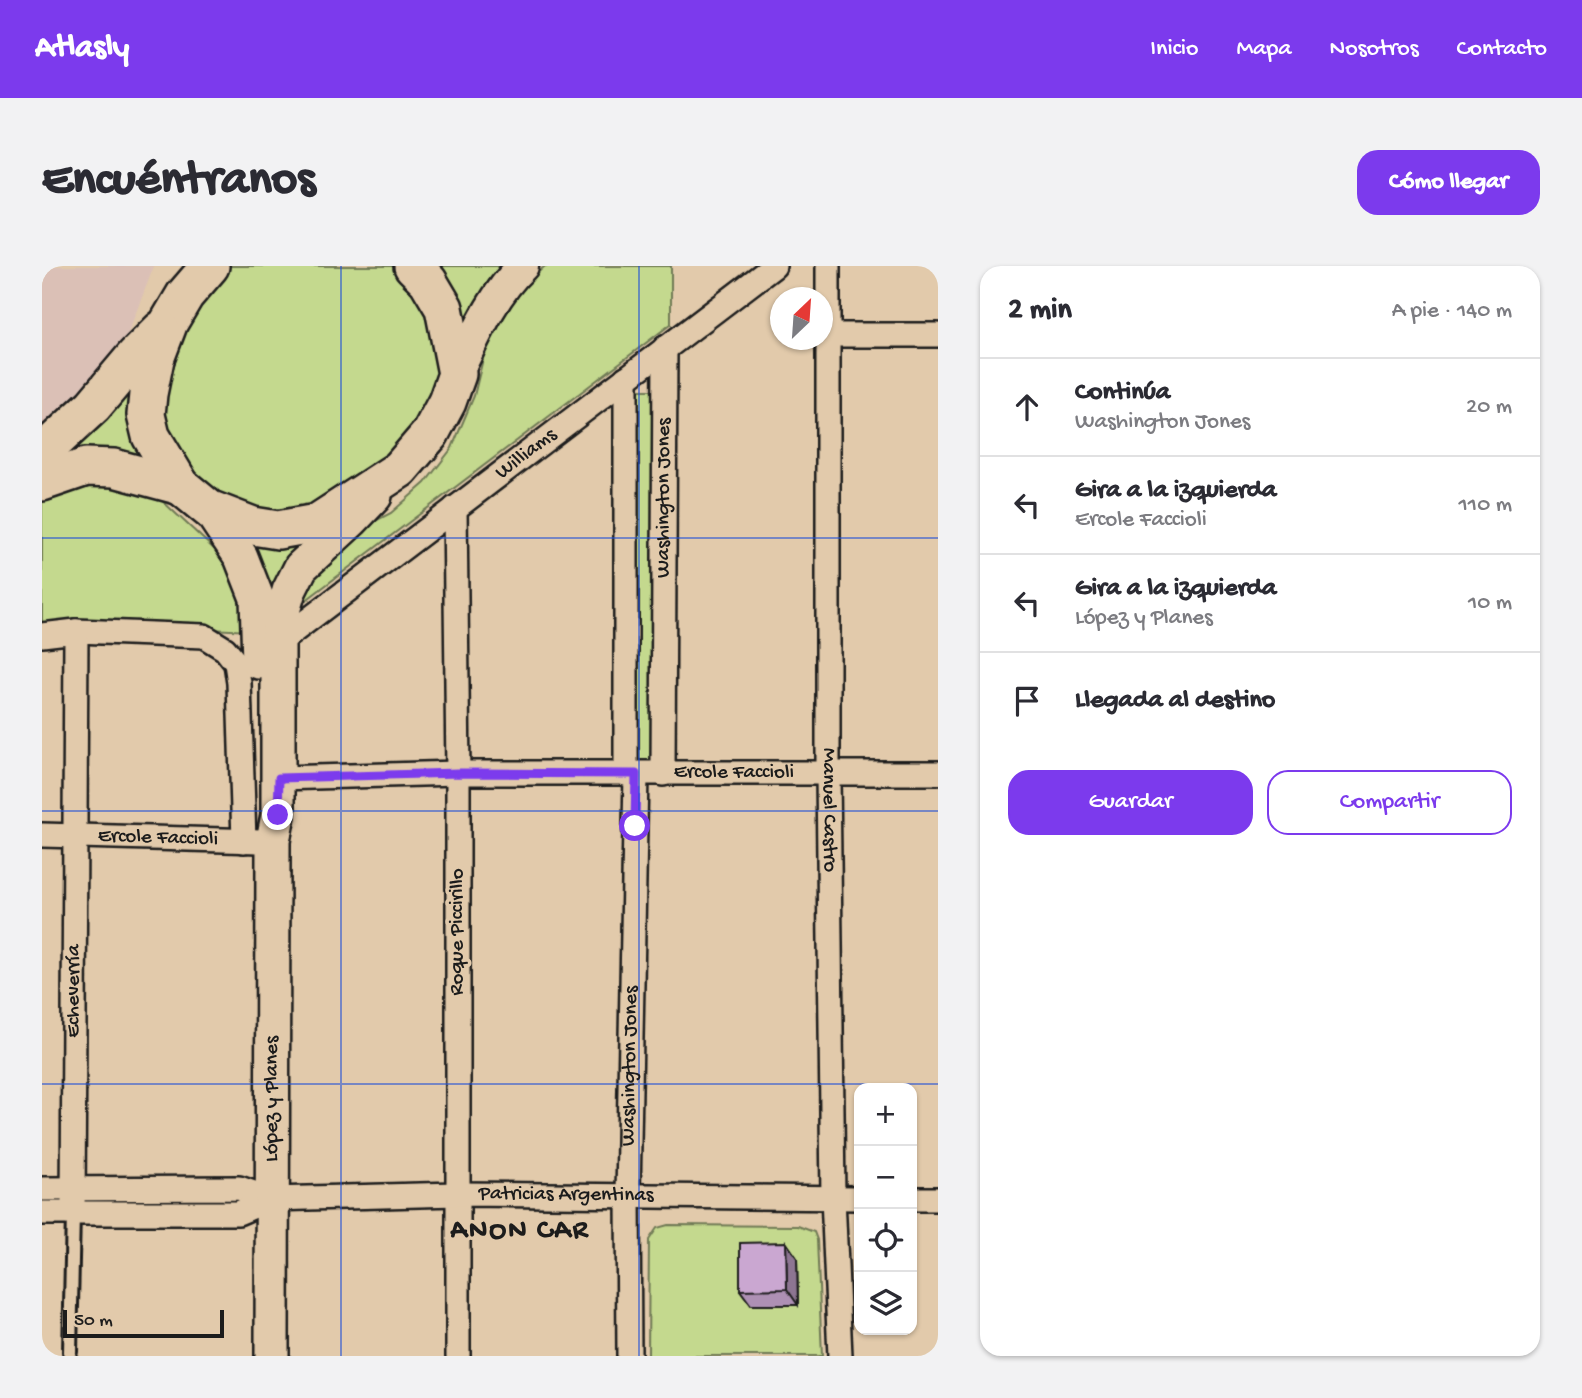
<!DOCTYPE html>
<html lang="es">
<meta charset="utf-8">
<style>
body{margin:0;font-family:"Gochi Hand",sans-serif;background:#f2f2f3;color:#2b2b33}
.controls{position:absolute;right:21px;bottom:21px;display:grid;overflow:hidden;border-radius:14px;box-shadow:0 2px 5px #0004}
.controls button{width:63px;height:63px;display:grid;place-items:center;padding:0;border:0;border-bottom:2px solid #e1e1e2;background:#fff;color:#2b2b33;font:35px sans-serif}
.compass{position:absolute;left:728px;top:21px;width:63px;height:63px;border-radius:50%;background:#fff;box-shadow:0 2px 5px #0004;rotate:25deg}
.scale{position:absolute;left:21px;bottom:18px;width:161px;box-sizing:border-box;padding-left:7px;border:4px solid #1c1c1c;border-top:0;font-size:19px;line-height:24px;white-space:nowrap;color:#1c1c1c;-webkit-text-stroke:5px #e2caab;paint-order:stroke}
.stop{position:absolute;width:21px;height:21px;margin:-16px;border:5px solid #7c3aed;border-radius:50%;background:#fff}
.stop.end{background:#7c3aed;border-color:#fff;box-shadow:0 2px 7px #0008}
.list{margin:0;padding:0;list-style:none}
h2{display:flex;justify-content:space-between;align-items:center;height:91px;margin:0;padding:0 28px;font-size:30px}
h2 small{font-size:23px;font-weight:400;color:#7c7c81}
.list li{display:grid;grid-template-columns:46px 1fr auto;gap:21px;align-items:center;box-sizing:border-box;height:98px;padding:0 28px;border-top:2px solid #e1e1e2}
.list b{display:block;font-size:26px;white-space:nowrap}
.list p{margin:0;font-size:23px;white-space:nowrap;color:#7c7c81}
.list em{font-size:23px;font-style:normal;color:#7c7c81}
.actions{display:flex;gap:14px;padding:21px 28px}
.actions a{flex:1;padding:16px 0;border:2px solid #7c3aed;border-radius:21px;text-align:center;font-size:24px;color:#7c3aed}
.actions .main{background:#7c3aed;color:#fff}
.icon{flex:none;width:38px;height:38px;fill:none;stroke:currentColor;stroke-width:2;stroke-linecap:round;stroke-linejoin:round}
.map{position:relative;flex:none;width:896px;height:1090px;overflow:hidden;border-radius:21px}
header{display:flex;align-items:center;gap:42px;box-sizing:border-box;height:98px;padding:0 35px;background:#7c3aed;color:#fff}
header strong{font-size:33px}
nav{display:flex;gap:38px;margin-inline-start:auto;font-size:24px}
.intro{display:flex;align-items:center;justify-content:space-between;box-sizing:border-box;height:168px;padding:0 42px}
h1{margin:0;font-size:49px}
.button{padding:18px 32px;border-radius:21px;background:#7c3aed;color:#fff;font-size:24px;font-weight:700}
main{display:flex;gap:42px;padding:0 42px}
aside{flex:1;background:#fff;border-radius:21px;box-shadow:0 2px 5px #0004}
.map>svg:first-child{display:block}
</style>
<header>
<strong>Atlasly</strong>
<nav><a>Inicio</a><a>Mapa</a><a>Nosotros</a><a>Contacto</a></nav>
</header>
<div class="intro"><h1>Encuéntranos</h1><a class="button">Cómo llegar</a></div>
<main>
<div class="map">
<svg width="896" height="1090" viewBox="0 0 896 1090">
<rect width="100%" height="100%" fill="#e2caab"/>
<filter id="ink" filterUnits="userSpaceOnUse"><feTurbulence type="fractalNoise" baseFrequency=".0143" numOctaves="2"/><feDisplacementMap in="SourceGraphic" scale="14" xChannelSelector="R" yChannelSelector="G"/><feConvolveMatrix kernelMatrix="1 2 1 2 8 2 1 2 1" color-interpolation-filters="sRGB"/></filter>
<g filter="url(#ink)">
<!-- built -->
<polygon fill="#dbc0b6" points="0,0 112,0 25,225 0,244"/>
<!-- green -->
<g fill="#c4d98e" stroke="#707a55" stroke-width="2">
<polygon points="181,0 359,0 402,75 394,123 358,185 258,254 182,237 138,199 114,132 122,104 176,5"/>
<polygon points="387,0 465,0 422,59"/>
<polygon points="503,0 629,0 629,58 251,344 257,319 302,271 349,247 383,217 410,182 432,130 447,68 478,23"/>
<polygon points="96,102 112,195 11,193"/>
<polygon points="593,124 612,124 611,495 592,495"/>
<polygon points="75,214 116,231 173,284 194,315 210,365 33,357 0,361 0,226"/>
<polygon points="196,265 264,269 233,340"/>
<polygon points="192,931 192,936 52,938 51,934"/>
<polygon points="626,959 756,960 772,966 775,974 780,1090 606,1090 607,974 615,962"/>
</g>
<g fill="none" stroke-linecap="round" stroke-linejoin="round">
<defs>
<polyline id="service" points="28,1086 31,947"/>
<g id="minor">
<path id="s1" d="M786 0V508L791 931 798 1090"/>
<polyline points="785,69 896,69"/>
<polyline points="413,242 416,507 416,1090"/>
<polyline points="0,369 34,365 162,370 183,383 194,397 197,417 202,575"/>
<path id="s2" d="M236 377 732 0"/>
<polyline points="584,508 584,112"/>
<path id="s3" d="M621 508 623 82"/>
<path id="s4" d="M237 512 416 507H896"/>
<path id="s5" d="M0 569 218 575"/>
<polyline points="0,923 197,922 229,933"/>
<polyline points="870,933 896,933"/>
<path id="s6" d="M0 947H196L229 933 415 928 817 932"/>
<path id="s7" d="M31 947 34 365"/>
<path id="s8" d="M587 1090 586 929 594 508"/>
</g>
<path id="tertiary" d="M415 108C433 71 451 28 481 0"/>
<g id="secondary">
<polyline points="167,243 199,291 215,332 217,396"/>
<path id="s9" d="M230 1090 231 575 236 549V377L237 358 247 325 259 301 310 254 333 230"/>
</g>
<g id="primary">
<polyline points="168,0 143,29 127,56 113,93 106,128 104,149 109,170 139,220 167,243 211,260 236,264 275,257 358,203 388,168 405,136 415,108 402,42 386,15 371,0"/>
<polyline points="0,187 51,140 94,89 119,64"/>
<polyline points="0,216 44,201 72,202 139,220"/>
</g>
</defs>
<!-- service casing -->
<use href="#service" stroke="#1c1c1c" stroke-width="18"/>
<!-- minor casing -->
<use href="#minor" stroke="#1c1c1c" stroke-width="28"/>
<!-- tertiary casing -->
<use href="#tertiary" stroke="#1c1c1c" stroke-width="35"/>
<!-- secondary casing -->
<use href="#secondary" stroke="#1c1c1c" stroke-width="38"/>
<!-- primary casing -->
<use href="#primary" stroke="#1c1c1c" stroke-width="42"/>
<!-- service -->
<use href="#service" stroke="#e2caab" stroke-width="12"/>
<!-- minor -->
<use href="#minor" stroke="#e2caab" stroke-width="23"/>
<!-- tertiary -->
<use href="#tertiary" stroke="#e2caab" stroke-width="30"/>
<!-- secondary -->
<use href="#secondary" stroke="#e2caab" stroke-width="33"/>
<!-- primary -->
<use href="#primary" stroke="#e2caab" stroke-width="37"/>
</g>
<!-- wall -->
<polygon fill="#ae90b4" stroke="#1c1c1c" stroke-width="2" points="744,976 755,992 756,1039 709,1039 698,1024"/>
<!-- shaded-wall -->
<polygon fill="#8d7592" stroke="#1c1c1c" stroke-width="2" points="744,976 755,992 756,1039 745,1023"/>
<!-- building -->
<polygon fill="#caa7d1" stroke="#1c1c1c" stroke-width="2" points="744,976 745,1023 698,1024 698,977"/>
</g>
<g fill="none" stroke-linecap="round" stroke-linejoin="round" filter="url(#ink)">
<!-- route -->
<polyline stroke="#7c3aed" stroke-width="9" points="236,549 237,512 416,507 594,508 593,560"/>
</g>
<!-- grid -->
<path fill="none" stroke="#1d4ed8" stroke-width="2" stroke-opacity="0.55" d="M299 0V1090M597 0V1090M0 272H896M0 545H896M0 818H896"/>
<g text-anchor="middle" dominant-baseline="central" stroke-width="7" stroke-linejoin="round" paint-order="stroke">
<!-- street labels -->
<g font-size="21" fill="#1c1c1c" stroke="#e2caab">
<text stroke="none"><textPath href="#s2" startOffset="312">Williams</textPath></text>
<text stroke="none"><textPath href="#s3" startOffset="276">Washington Jones</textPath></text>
<text stroke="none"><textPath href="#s4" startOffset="455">Ercole Faccioli</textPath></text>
<text stroke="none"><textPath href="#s1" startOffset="544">Manuel Castro</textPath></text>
<text stroke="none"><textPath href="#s5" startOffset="116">Ercole Faccioli</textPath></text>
<text transform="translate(416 666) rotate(-90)">Roque Piccirillo</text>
<text stroke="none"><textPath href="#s7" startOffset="222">Echeverría</textPath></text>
<text stroke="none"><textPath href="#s8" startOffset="290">Washington Jones</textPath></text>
<text stroke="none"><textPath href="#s9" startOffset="257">López y Planes</textPath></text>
<text stroke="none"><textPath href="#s6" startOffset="527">Patricias Argentinas</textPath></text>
</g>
<!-- district labels -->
<g font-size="28" font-weight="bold" letter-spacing="2" fill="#1c1c1c" stroke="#e2caab">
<text x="478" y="965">ANON CAR</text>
</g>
</g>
</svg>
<div class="controls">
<button>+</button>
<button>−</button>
<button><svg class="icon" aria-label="locate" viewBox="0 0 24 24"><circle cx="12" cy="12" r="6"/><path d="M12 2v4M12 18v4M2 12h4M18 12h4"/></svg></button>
<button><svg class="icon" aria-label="layers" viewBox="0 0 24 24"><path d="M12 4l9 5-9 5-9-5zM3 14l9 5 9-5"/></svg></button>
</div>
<svg class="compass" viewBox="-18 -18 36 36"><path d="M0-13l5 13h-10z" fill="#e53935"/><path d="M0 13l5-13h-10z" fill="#7c7c81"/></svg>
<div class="scale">50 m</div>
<div class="stop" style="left:593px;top:560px"></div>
<div class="stop end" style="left:236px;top:549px"></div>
</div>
<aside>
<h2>2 min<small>A pie · 140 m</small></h2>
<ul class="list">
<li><svg class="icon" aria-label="ahead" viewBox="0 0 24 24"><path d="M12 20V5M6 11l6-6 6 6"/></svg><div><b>Continúa</b><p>Washington Jones</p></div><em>20 m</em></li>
<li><svg class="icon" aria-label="left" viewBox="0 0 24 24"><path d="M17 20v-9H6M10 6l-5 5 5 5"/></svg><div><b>Gira a la izquierda</b><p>Ercole Faccioli</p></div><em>110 m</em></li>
<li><svg class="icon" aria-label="left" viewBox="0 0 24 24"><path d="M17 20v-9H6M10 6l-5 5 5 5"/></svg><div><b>Gira a la izquierda</b><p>López y Planes</p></div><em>10 m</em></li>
<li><svg class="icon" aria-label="arrive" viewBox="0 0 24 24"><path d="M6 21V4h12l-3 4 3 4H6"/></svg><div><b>Llegada al destino</b></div></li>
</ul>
<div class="actions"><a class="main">Guardar</a><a>Compartir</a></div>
</aside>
</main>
